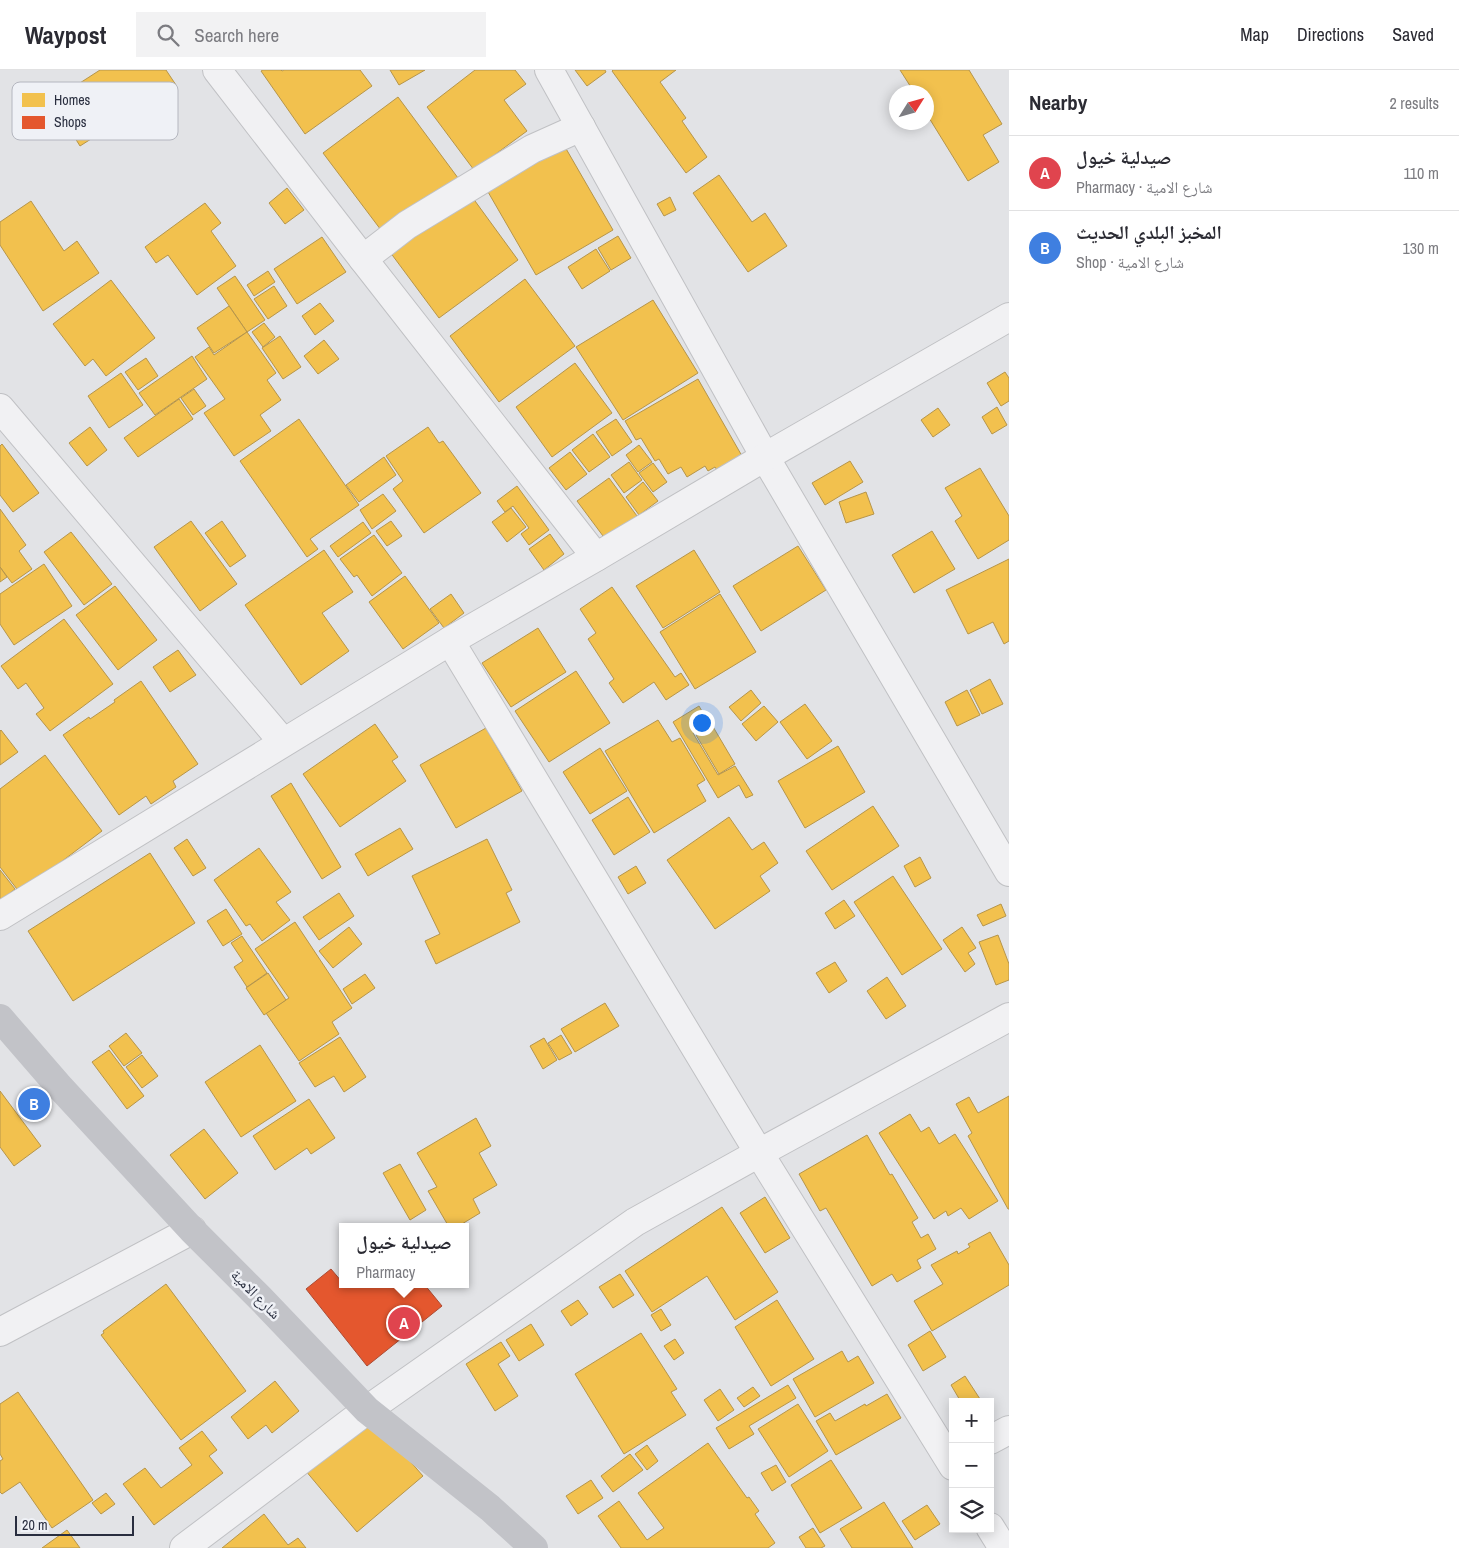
<!DOCTYPE html>
<meta charset="utf-8">
<style>
body{margin:0;font-family:"Archivo Narrow","Noto Naskh Arabic",sans-serif;background:#f2f2f3;color:#2b2b33}
.controls{position:absolute;right:15px;bottom:15px;display:grid;overflow:hidden;border-radius:0px;box-shadow:0 2px 12px #0003}
.controls button{width:45px;height:45px;display:grid;place-items:center;padding:0;border:0;border-bottom:1px solid #e1e1e2;background:#fff;color:#2b2b33;font:25px sans-serif}
.compass{position:absolute;left:889px;top:15px;width:45px;height:45px;border-radius:50%;background:#fff;box-shadow:0 2px 12px #0003;rotate:53deg}
.scale{position:absolute;left:15px;bottom:12px;width:119px;box-sizing:border-box;padding-left:5px;border:2px solid #292e3f;border-top:0;font-size:14px;line-height:18px;white-space:nowrap;color:#292e3f;-webkit-text-stroke:4px #eff1f6;paint-order:stroke}
.you{position:absolute;left:701px;top:652px;width:18px;height:18px;margin:-12px;border:4px solid #fff;border-radius:50%;background:#1a73e8;box-shadow:0 0 0 8px #1a73e833}
.badge{display:grid;place-items:center;width:32px;height:32px;border-radius:50%;background:#6a6d79;color:#fff;font-size:16px;font-weight:700}
.pin{position:absolute;translate:-50% -50%;border:2px solid #fff;box-shadow:0 1px 5px #0006}
.popup{position:absolute;left:339px;top:1153px;width:130px;height:65px;box-sizing:border-box;display:grid;place-content:center;border-radius:0px;background:#fff;filter:drop-shadow(0 1px 4px #0005);font-size:16px;white-space:nowrap;color:#7c7c81}
.popup b{font-size:19px;color:#2b2b33}
.popup::after{content:'';position:absolute;left:50%;top:100%;margin-left:-10px;border:10px solid transparent;border-top-color:#fff}
.list{margin:0;padding:0;list-style:none}
h2{display:flex;justify-content:space-between;align-items:center;height:65px;margin:0;padding:0 20px;font-size:21px}
h2 small{font-size:16px;font-weight:400;color:#7c7c81}
.list li{display:grid;grid-template-columns:32px 1fr auto;gap:15px;align-items:center;box-sizing:border-box;height:75px;padding:0 20px;border-top:1px solid #e1e1e2}
.list b{display:block;font-size:19px;white-space:nowrap}
.list p{margin:0;font-size:16px;white-space:nowrap;color:#7c7c81}
.list em{font-size:16px;font-style:normal;color:#7c7c81}
.icon{flex:none;width:28px;height:28px;fill:none;stroke:currentColor;stroke-width:2;stroke-linecap:round;stroke-linejoin:round}
.map{position:relative;flex:none;width:1009px;height:1478px;overflow:hidden}
header{display:flex;align-items:center;gap:30px;box-sizing:border-box;height:70px;padding:0 25px;background:#fff;border-bottom:1px solid #e1e1e2}
header strong{font-size:24px}
nav{display:flex;gap:28px;margin-inline-start:auto;font-size:18px}
.search{width:350px;height:45px;background:#f2f2f3;display:flex;align-items:center;gap:12px;box-sizing:border-box;padding:0 18px;border-radius:0px;color:#7c7c81;font-size:19px}
main{display:flex}
aside{flex:1;background:#fff}
.map>svg:first-child{display:block}
</style>
<header>
<strong>Waypost</strong>
<div class="search"><svg class="icon" aria-label="search" viewBox="0 0 24 24"><circle cx="10" cy="10" r="6"/><path d="M15 15l6 6"/></svg>Search here</div>
<nav><a>Map</a><a>Directions</a><a>Saved</a></nav>
</header>
<main>
<div class="map">
<svg width="1009" height="1478" viewBox="0 0 1009 1478">
<rect width="100%" height="100%" fill="#e2e3e6"/>
<!-- homes -->
<g fill="#f2c14e" stroke="#b6954a">
<polygon points="100,0 166,0 176,15 80,76 52,31"/>
<polygon points="263,0 281,0 282,1 284,0 360,0 372,16 305,64 261,1"/>
<polygon points="390,0 425,0 399,15"/>
<polygon points="475,0 515,0 526,14 504,30 527,61 474,100 427,37"/>
<polygon points="575,0 605,0 606,2 587,16"/>
<polygon points="613,0 676,0 660,12 686,48 682,51 707,87 686,103 612,1"/>
<polygon points="900,0 969,0 1002,54 983,65 999,92 968,111 926,43 926,22 914,22"/>
<polygon points="398,27 461,112 387,168 323,83"/>
<polygon points="561,70 613,160 536,205 484,115"/>
<polygon points="719,105 752,152 765,143 787,176 748,202 693,123"/>
<polygon points="287,118 304,140 285,154 269,133"/>
<polygon points="467,120 518,190 439,248 387,178"/>
<polygon points="670,127 676,140 664,146 657,134"/>
<polygon points="31,131 64,181 77,171 99,203 43,241 0,175 0,152"/>
<polygon points="205,133 221,153 211,161 236,196 197,225 168,185 156,193 145,177"/>
<polygon points="618,166 631,188 611,200 598,178"/>
<polygon points="322,167 346,202 297,234 274,199"/>
<polygon points="596,179 610,201 582,219 568,197"/>
<polygon points="268,201 275,212 254,226 247,215"/>
<polygon points="235,206 265,250 247,262 217,218"/>
<polygon points="525,209 575,276 499,332 450,266"/>
<polygon points="111,210 155,268 106,306 93,289 85,296 53,254"/>
<polygon points="274,216 287,236 268,249 254,229"/>
<polygon points="653,230 698,303 623,350 576,277"/>
<polygon points="320,233 334,251 315,265 302,246"/>
<polygon points="229,236 247,262 214,283 197,258"/>
<polygon points="264,253 275,267 263,277 252,262"/>
<polygon points="247,262 276,303 267,310 281,330 260,345 271,361 234,386 204,343 225,329 195,287 209,277 214,285"/>
<polygon points="280,266 301,297 283,309 262,278"/>
<polygon points="324,270 339,289 318,304 304,286"/>
<polygon points="192,286 207,309 155,345 139,323"/>
<polygon points="146,288 158,306 138,320 125,302"/>
<polygon points="575,293 612,343 552,387 516,337"/>
<polygon points="1005,302 1009,308 1009,331 1001,336 987,313"/>
<polygon points="121,303 143,335 109,358 88,326"/>
<polygon points="698,309 742,386 717,400 715,397 708,401 705,396 687,407 681,397 668,404 659,389 655,391 641,368 636,370 625,351"/>
<polygon points="194,319 206,336 193,345 181,328"/>
<polygon points="179,329 193,349 138,387 124,368"/>
<polygon points="997,337 1007,355 992,364 982,347"/>
<polygon points="938,338 950,355 933,367 921,350"/>
<polygon points="299,349 359,435 310,469 318,479 307,487 240,391"/>
<polygon points="616,349 632,372 612,386 596,362"/>
<polygon points="90,357 107,380 87,396 69,373"/>
<polygon points="428,357 439,373 443,371 481,423 424,463 393,419 403,411 386,386"/>
<polygon points="593,364 610,387 589,402 572,380"/>
<polygon points="2,374 39,423 13,442 0,425 0,376"/>
<polygon points="639,375 652,392 638,402 626,385"/>
<polygon points="570,382 587,404 566,420 549,398"/>
<polygon points="384,387 396,405 359,432 346,415"/>
<polygon points="850,391 863,412 825,435 812,413"/>
<polygon points="629,392 642,410 624,423 611,405"/>
<polygon points="653,393 667,412 653,422 639,403"/>
<polygon points="980,398 1009,446 1009,470 978,489 955,451 962,446 945,418"/>
<polygon points="609,408 637,446 606,470 577,431"/>
<polygon points="643,412 658,431 639,445 626,427"/>
<polygon points="517,416 549,460 529,475 521,464 529,458 513,436 505,442 497,431"/>
<polygon points="866,422 874,444 846,453 839,432"/>
<polygon points="383,424 396,441 372,459 360,440"/>
<polygon points="511,438 526,457 507,472 492,452"/>
<polygon points="0,439 26,475 19,481 32,499 12,513 0,497"/>
<polygon points="191,451 237,514 200,541 154,477"/>
<polygon points="222,451 246,486 230,497 205,463"/>
<polygon points="391,451 402,466 387,476 376,461"/>
<polygon points="363,452 371,463 338,487 330,476"/>
<polygon points="932,461 955,499 914,523 892,485"/>
<polygon points="71,462 112,514 84,535 44,482"/>
<polygon points="550,464 564,484 544,500 529,479"/>
<polygon points="374,465 402,503 372,526 357,505 354,507 340,489"/>
<polygon points="798,476 826,520 761,561 733,516"/>
<polygon points="324,480 353,522 322,543 349,581 301,615 245,535"/>
<polygon points="694,480 720,522 663,558 636,516"/>
<polygon points="1009,489 1009,571 1004,574 993,552 968,564 946,520"/>
<polygon points="44,494 72,536 14,575 0,554 0,524"/>
<polygon points="0,497 7,507 0,512"/>
<polygon points="405,506 439,553 403,579 369,532"/>
<polygon points="115,516 157,570 118,600 76,545"/>
<polygon points="612,517 675,607 681,603 689,615 666,630 654,612 623,633 609,613 614,609 588,569 596,563 580,539"/>
<polygon points="451,524 464,543 444,558 430,539"/>
<polygon points="720,524 756,582 695,619 660,562"/>
<polygon points="64,549 113,614 50,661 36,644 44,638 26,613 18,619 1,596"/>
<polygon points="538,558 566,602 511,637 482,593"/>
<polygon points="178,580 196,605 170,622 153,597"/>
<polygon points="576,601 610,653 549,692 515,641"/>
<polygon points="990,609 1003,634 982,644 970,620"/>
<polygon points="141,611 198,694 173,711 176,717 151,734 146,726 119,745 63,665 89,647 90,649 115,632 114,630"/>
<polygon points="751,620 761,633 741,651 729,637"/>
<polygon points="967,620 980,645 957,656 945,632"/>
<polygon points="805,634 832,671 807,689 780,652"/>
<polygon points="699,636 709,653 693,663 718,705 735,696 753,725 746,728 739,715 718,728 673,652"/>
<polygon points="764,636 778,652 756,671 742,654"/>
<polygon points="658,650 672,672 680,668 705,710 697,715 706,731 654,763 605,681"/>
<polygon points="375,654 398,687 392,691 406,711 340,757 303,704"/>
<polygon points="712,655 735,694 719,704 696,665"/>
<polygon points="486,658 522,721 456,758 420,695"/>
<polygon points="1,660 18,682 0,695 0,661"/>
<polygon points="838,676 865,722 805,758 778,711"/>
<polygon points="600,678 627,721 590,744 563,702"/>
<polygon points="45,685 102,761 20,823 0,797 0,719"/>
<polygon points="291,713 341,797 322,809 271,726"/>
<polygon points="628,727 650,762 614,785 592,750"/>
<polygon points="873,736 899,776 832,820 806,781"/>
<polygon points="729,747 752,780 764,772 778,793 760,806 770,821 715,859 667,790"/>
<polygon points="400,758 413,779 368,806 355,784"/>
<polygon points="187,769 206,798 193,806 174,778"/>
<polygon points="487,769 512,820 506,823 520,852 436,894 425,871 440,864 412,806"/>
<polygon points="259,778 291,822 276,832 290,850 262,871 250,854 246,856 214,810"/>
<polygon points="150,783 195,853 73,931 28,861"/>
<polygon points="920,787 931,808 915,817 904,796"/>
<polygon points="636,796 646,813 628,824 618,807"/>
<polygon points="0,800 15,819 0,831"/>
<polygon points="893,806 942,879 902,905 854,832"/>
<polygon points="339,823 354,846 319,870 303,847"/>
<polygon points="844,830 855,846 835,859 825,843"/>
<polygon points="1001,834 1006,846 983,856 977,845"/>
<polygon points="226,839 242,864 223,876 207,851"/>
<polygon points="295,852 352,938 332,952 339,964 299,991 266,943 289,928 255,879"/>
<polygon points="349,857 362,874 333,898 319,881"/>
<polygon points="962,857 976,878 968,883 975,894 965,902 943,870"/>
<polygon points="998,865 1009,894 1009,910 996,915 979,872"/>
<polygon points="242,866 267,903 247,917 234,897 243,891 231,873"/>
<polygon points="835,892 847,911 829,923 816,903"/>
<polygon points="268,903 286,930 264,945 246,918"/>
<polygon points="365,904 375,918 352,934 343,919"/>
<polygon points="887,907 906,936 886,949 867,921"/>
<polygon points="605,933 619,956 575,982 561,959"/>
<polygon points="126,963 142,983 124,996 109,976"/>
<polygon points="561,965 572,983 559,990 548,973"/>
<polygon points="340,967 366,1007 344,1022 334,1006 315,1017 299,993"/>
<polygon points="544,968 557,990 543,999 530,976"/>
<polygon points="260,975 296,1031 241,1067 205,1012"/>
<polygon points="109,980 144,1026 127,1039 92,992"/>
<polygon points="142,985 158,1006 142,1018 126,997"/>
<polygon points="0,1021 41,1076 14,1096 0,1077"/>
<polygon points="1009,1026 1009,1139 1008,1139 968,1066 972,1063 956,1034 969,1027 978,1043"/>
<polygon points="309,1029 335,1068 311,1084 307,1078 275,1100 253,1066"/>
<polygon points="910,1044 921,1062 929,1057 939,1074 955,1064 998,1131 969,1149 961,1138 948,1146 946,1141 934,1149 879,1063"/>
<polygon points="476,1048 491,1076 479,1083 497,1115 473,1129 480,1143 457,1157 449,1157 428,1121 437,1117 417,1083"/>
<polygon points="204,1059 238,1103 205,1129 170,1085"/>
<polygon points="867,1065 890,1105 892,1104 918,1148 912,1152 921,1168 928,1164 936,1179 917,1190 921,1198 897,1212 892,1204 872,1216 826,1138 820,1141 799,1104"/>
<polygon points="400,1094 426,1140 410,1150 383,1103"/>
<polygon points="765,1127 790,1168 765,1183 740,1143"/>
<polygon points="722,1137 778,1222 735,1250 707,1206 652,1242 625,1201"/>
<polygon points="990,1162 1009,1195 1009,1215 932,1261 914,1231 943,1214 931,1195 957,1181 958,1184 970,1177 968,1174"/>
<polygon points="620,1204 634,1225 613,1238 599,1217"/>
<polygon points="166,1214 246,1321 181,1370 101,1265 104,1263 103,1261"/>
<polygon points="578,1230 588,1244 571,1256 561,1241"/>
<polygon points="777,1230 814,1289 771,1316 735,1257"/>
<polygon points="661,1239 671,1255 661,1261 651,1245"/>
<polygon points="531,1254 544,1275 519,1291 506,1270"/>
<polygon points="930,1261 946,1287 923,1301 908,1275"/>
<polygon points="641,1263 677,1319 671,1322 686,1345 624,1384 575,1304"/>
<polygon points="675,1269 684,1283 674,1290 664,1276"/>
<polygon points="501,1272 510,1286 498,1294 518,1326 495,1341 466,1294"/>
<polygon points="842,1281 848,1292 858,1286 874,1313 815,1347 793,1309"/>
<polygon points="965,1306 980,1329 975,1332 961,1332 951,1315"/>
<polygon points="275,1311 299,1341 272,1363 266,1355 248,1369 231,1347"/>
<polygon points="788,1315 796,1328 749,1356 754,1364 729,1379 716,1358"/>
<polygon points="753,1317 760,1326 744,1337 737,1328"/>
<polygon points="720,1319 734,1340 718,1351 704,1330"/>
<polygon points="18,1322 93,1430 52,1458 20,1412 2,1424 0,1422 0,1391 3,1389 0,1384 0,1334"/>
<polygon points="887,1324 901,1348 836,1385 816,1351 830,1343 835,1351 865,1334 866,1336"/>
<polygon points="798,1334 828,1381 789,1407 758,1359"/>
<polygon points="370,1345 423,1406 357,1462 305,1400"/>
<polygon points="202,1361 217,1380 209,1386 223,1403 154,1455 123,1414 145,1398 161,1418 192,1395 179,1378"/>
<polygon points="708,1373 747,1428 749,1427 759,1441 755,1444 775,1473 768,1478 621,1478 598,1446 619,1431 647,1470 664,1458 638,1423"/>
<polygon points="647,1375 658,1391 647,1400 635,1384"/>
<polygon points="630,1384 643,1400 613,1422 601,1406"/>
<polygon points="831,1390 862,1438 820,1463 791,1415"/>
<polygon points="776,1395 786,1412 772,1421 761,1403"/>
<polygon points="591,1410 603,1428 578,1444 566,1426"/>
<polygon points="106,1423 115,1434 101,1444 92,1433"/>
<polygon points="884,1432 913,1478 852,1478 840,1459"/>
<polygon points="927,1435 940,1454 915,1470 902,1451"/>
<polygon points="264,1444 288,1475 298,1468 306,1478 222,1478"/>
<polygon points="813,1458 825,1476 821,1478 806,1478 799,1467"/>
<polygon points="67,1460 80,1478 42,1478"/>
</g>
<!-- shops -->
<polygon fill="#e4572e" stroke="#ac4b33" points="331,1199 342,1212 343,1211 343,1214 424,1214 442,1236 367,1296 306,1219"/>
<g fill="none" stroke-linecap="round" stroke-linejoin="round">
<defs>
<g id="street">
<polyline points="217,0 363,189 596,487"/>
<polyline points="549,0 765,387 1009,802"/>
<polyline points="363,189 407,155 532,79 581,57"/>
<polyline points="0,338 283,672"/>
<polyline points="450,571 759,1083 953,1396"/>
<polyline points="0,846 450,571 596,487 765,387 1009,247"/>
<polyline points="0,1262 192,1160"/>
<polyline points="990,1370 1009,1360"/>
<polyline points="990,1457 1003,1478"/>
<polyline points="184,1478 367,1340 635,1152 759,1083 1009,947"/>
</g>
</defs>
<!-- street casing -->
<use href="#street" stroke="#c0c1c4" stroke-width="30"/>
<!-- street -->
<use href="#street" stroke="#f1f1f3" stroke-width="28"/>
<!-- secondary -->
<polyline stroke="#c2c3c8" stroke-width="28" points="0,948 58,1015 192,1160 260,1228 367,1340 490,1438 534,1478"/>
</g>
<g text-anchor="middle" dominant-baseline="central" stroke-width="5" stroke-linejoin="round" paint-order="stroke">
<!-- street labels -->
<g font-size="15" fill="#292e3f" stroke="#eff1f6">
<text transform="translate(256 1224) rotate(45)">شارع الامية</text>
</g>
</g>
<!-- legend -->
<rect x="12" y="12" width="166" height="58" rx="8" fill="#eff1f6" stroke="#b4b6bf" stroke-width="1"/>
<rect x="22" y="23" width="23" height="14" fill="#f2c14e"/>
<rect x="22" y="46" width="23" height="13" fill="#e4572e"/>
<g font-size="14" fill="#292e3f">
<text x="54" y="35">Homes</text>
<text x="54" y="57">Shops</text>
</g>
</svg>
<div class="controls">
<button>+</button>
<button>−</button>
<button><svg class="icon" aria-label="layers" viewBox="0 0 24 24"><path d="M12 4l9 5-9 5-9-5zM3 14l9 5 9-5"/></svg></button>
</div>
<svg class="compass" viewBox="-18 -18 36 36"><path d="M0-13l5 13h-10z" fill="#e53935"/><path d="M0 13l5-13h-10z" fill="#7c7c81"/></svg>
<div class="scale">20 m</div>
<div class="you"></div>
<div class="pin badge" style="left:404px;top:1253px;background:#e0444e">A</div>
<div class="popup"><b>صيدلية خيول</b>Pharmacy</div>
<div class="pin badge" style="left:34px;top:1034px;background:#3f7fe0">B</div>
</div>
<aside>
<h2>Nearby<small>2 results</small></h2>
<ul class="list">
<li><span class="badge" style="background:#e0444e">A</span><div><b>صيدلية خيول</b><p>Pharmacy · شارع الامية</p></div><em>110 m</em></li>
<li><span class="badge" style="background:#3f7fe0">B</span><div><b>المخبز البلدي الحديث</b><p>Shop · شارع الامية</p></div><em>130 m</em></li>
</ul>
</aside>
</main>
